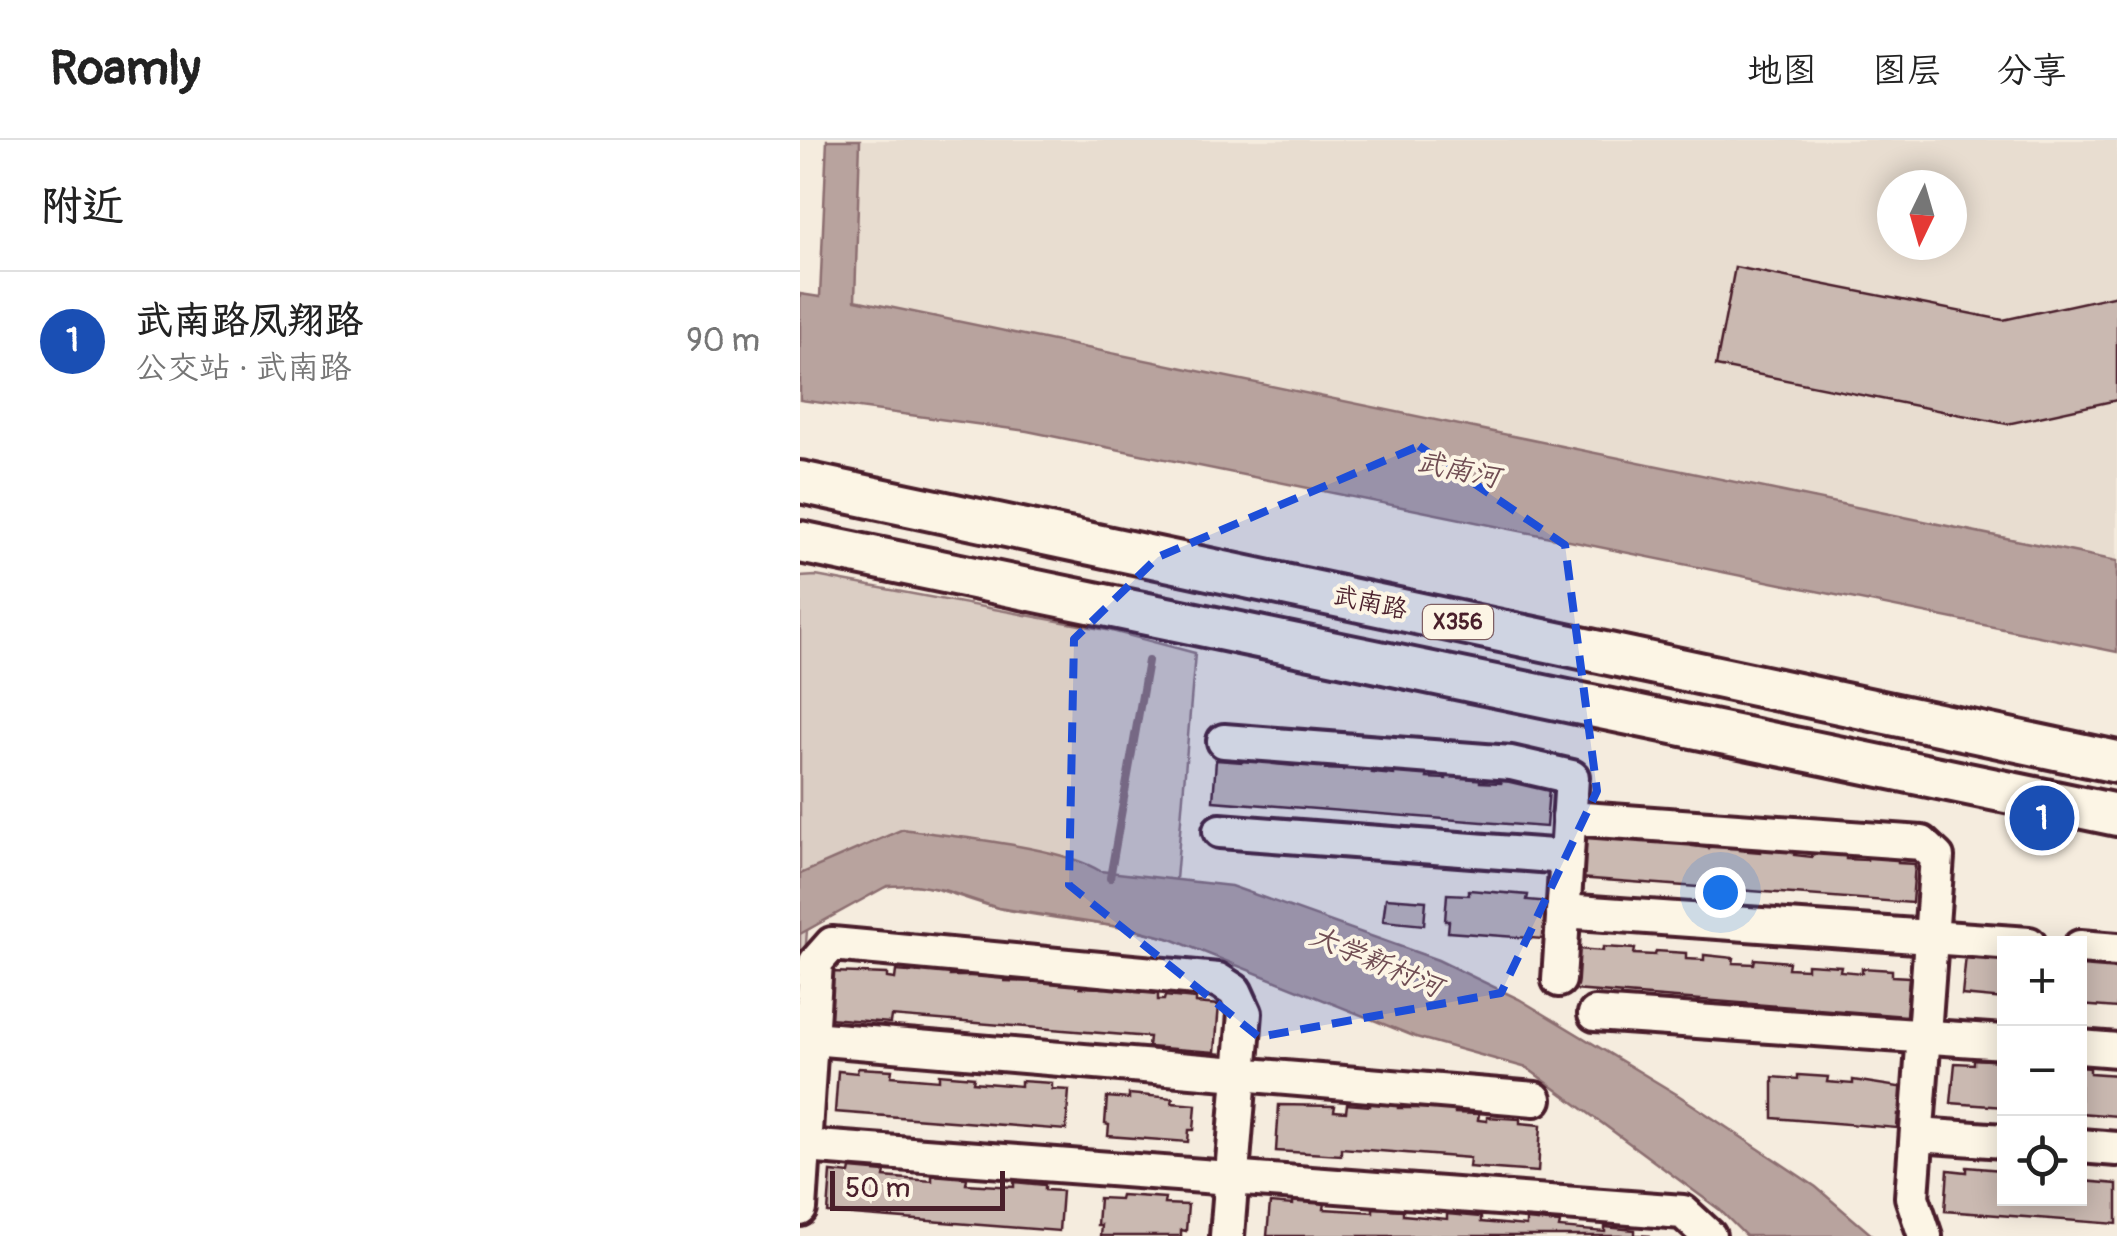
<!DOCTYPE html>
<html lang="zh">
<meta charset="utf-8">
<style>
body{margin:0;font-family:Pangolin,"LXGW WenKai TC",sans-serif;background:#f2f2f2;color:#222}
.controls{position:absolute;right:30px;bottom:30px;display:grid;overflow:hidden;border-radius:0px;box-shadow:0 5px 25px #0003}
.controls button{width:90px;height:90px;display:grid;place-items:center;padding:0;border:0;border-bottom:2px solid #e0e0e0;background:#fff;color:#222;font:50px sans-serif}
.compass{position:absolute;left:1077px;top:30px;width:90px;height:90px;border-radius:50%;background:#fff;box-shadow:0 5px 25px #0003;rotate:185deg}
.scale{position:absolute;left:30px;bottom:25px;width:175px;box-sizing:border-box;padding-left:10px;border:5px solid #4a1f2b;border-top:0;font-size:28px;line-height:35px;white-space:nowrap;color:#4a1f2b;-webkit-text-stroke:8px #fcf5e5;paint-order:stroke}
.you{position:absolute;left:920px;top:752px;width:35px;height:35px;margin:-25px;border:8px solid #fff;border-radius:50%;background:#1a73e8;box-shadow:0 0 0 15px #1a73e833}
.badge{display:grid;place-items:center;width:65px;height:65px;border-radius:50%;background:#c8321e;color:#fff;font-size:32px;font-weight:700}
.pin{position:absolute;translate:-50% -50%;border:5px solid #fff;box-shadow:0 2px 10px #0006}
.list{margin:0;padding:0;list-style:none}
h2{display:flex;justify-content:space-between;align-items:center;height:130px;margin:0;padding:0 40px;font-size:42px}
h2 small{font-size:32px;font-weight:400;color:#767676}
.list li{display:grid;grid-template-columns:65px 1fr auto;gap:30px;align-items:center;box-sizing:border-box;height:140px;padding:0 40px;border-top:2px solid #e0e0e0}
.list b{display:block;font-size:38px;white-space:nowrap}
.list p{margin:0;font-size:32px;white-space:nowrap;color:#767676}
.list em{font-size:32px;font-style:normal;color:#767676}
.icon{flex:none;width:55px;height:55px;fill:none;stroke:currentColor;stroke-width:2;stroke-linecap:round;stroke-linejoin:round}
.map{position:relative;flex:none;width:1317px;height:1096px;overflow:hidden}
header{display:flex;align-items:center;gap:60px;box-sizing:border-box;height:140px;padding:0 50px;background:#fff;border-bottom:2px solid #e0e0e0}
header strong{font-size:48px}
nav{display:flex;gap:55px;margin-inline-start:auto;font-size:35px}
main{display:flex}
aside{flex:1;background:#fff}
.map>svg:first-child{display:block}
</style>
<header>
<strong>Roamly</strong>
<nav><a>地图</a><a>图层</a><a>分享</a></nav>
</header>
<main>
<aside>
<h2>附近<small></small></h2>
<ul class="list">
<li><span class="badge" style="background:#1a4fb4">1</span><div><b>武南路凤翔路</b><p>公交站 · 武南路</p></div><em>90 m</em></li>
</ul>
</aside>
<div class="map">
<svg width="1317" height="1096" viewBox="0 0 1317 1096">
<rect width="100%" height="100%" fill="#f5ecde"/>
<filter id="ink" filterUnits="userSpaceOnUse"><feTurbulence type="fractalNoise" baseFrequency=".01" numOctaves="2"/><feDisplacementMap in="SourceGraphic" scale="20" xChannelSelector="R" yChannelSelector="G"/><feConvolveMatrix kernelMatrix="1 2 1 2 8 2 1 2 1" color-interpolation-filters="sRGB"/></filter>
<g filter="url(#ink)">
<!-- built -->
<path fill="#e8ddd0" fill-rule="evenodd" d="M60 0H1317V421L55 160ZM1092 45H1152V105H1092Z"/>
<!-- green -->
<path fill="#dbcec4" stroke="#927678" stroke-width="2.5" d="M16 436 312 491 395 513 371 799C316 783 259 780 203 769 165 762 129 738 89 746 65 751 29 777 7 790L0 886V437Z"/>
<!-- water -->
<g fill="#b8a39e" stroke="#8c6e70" stroke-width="2.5">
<polygon points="27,0 60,0 55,160 1317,421 1317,512 227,291 0,260 0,154 20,157"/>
<path d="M103 689C153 697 260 706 300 731L431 746 638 820 719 859 878 955 1016 1047 1073 1096H946L920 1070 727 928 616 897 371 799 338 790 198 768 144 750 115 745 87 746 0 794V734Z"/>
</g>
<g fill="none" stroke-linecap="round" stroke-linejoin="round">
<!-- stream -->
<polyline stroke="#8c6e70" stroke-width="8" points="310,738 348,521"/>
</g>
<!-- building -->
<g fill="#cab9b1" stroke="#4a1f2b" stroke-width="2.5">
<polygon points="935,127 1203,180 1317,155 1317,260 1207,284 916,226"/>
<polygon points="442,617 474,619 473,624 494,626 495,621 525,623 525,629 543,630 543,626 573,628 572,633 594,635 594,630 628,633 627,638 646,639 646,634 680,637 680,642 701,643 701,638 732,641 731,646 749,648 746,687 413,661 416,620 442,622"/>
<polygon points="808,694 840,696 840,701 861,703 861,698 892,701 892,706 909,708 910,703 939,705 939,710 960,712 960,707 994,710 994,715 1012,717 1013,711 1046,713 1046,719 1067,720 1067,716 1098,718 1098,723 1115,724 1112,763 779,738 783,697 808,699"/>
<polygon points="669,750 728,755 727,760 750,762 748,787 744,787 743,799 648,792 649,781 645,781 647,754 669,755"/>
<polygon points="586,758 626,761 624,785 583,781"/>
<polygon points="803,807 835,809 834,814 855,815 856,811 886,813 886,819 904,820 904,815 934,818 933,823 954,824 955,819 989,822 988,828 1007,829 1007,824 1041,826 1040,831 1062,833 1062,828 1092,830 1092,836 1109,837 1106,876 774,850 777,809 803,811"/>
<polygon points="1204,813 1204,859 1162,855 1166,815"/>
<polygon points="1280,819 1301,821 1301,826 1317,827 1317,868 1280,865"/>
<polygon points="121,829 151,831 150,836 205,836 205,841 281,843 280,847 304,848 304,844 336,847 336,852 358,854 358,860 364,860 365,856 396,859 396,863 419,865 415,912 348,907 349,897 91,876 90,883 28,878 32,832 87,834 87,838 95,839 96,831 121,833"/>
<polygon points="1174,919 1204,921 1204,967 1151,963 1155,923 1174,924"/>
<polygon points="1280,927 1290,928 1290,933 1317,935 1317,976 1280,973"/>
<polygon points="58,928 92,930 91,936 139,940 139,934 174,937 173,942 221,946 221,941 252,943 252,949 269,950 266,990 35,972 38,931 57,933"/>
<polygon points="998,935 1028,937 1027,942 1053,944 1053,940 1105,948 1102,975 1098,974 1097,988 973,978 973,937 998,939"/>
<polygon points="329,954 373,958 372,963 396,965 394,990 389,990 388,1002 308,996 309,985 305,984 307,957 329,959"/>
<polygon points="570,961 598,963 598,968 656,968 655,973 679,974 678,980 687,981 687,977 720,979 720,983 741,985 738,1032 669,1027 670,1018 541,1008 541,1015 476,1011 479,965 535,966 534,971 546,972 547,964 570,966"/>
<polygon points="1167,1027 1201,1030 1204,1058 1280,1058 1280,1035 1283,1036 1283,1041 1317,1044 1317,1084 1145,1071 1148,1030 1167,1032"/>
<polygon points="51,1029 85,1032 84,1037 132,1041 132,1035 167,1038 166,1044 214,1047 214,1042 245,1045 245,1050 262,1051 259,1091 28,1073 31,1032 50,1034"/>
<polygon points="321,1055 365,1058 364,1064 388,1065 386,1091 381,1090 381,1096 300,1096 301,1085 297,1085 299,1058 320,1059"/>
<polygon points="493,1060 525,1063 524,1069 573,1072 573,1068 603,1070 603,1075 647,1079 647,1074 681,1077 681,1082 726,1086 726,1080 760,1083 759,1088 805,1092 805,1087 835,1090 835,1095 851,1096 467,1096 470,1063 493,1065"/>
</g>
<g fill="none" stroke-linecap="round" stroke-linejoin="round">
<defs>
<g id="minor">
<polyline points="424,601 711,623 772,637 759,840"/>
<polyline points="769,678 1122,703 1137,717 1112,1057 1125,1096"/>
<polyline points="420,691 766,717"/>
<polyline points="763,771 1229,804"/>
<polyline points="1280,807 1317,810"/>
<polyline points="795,874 1204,902"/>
<polyline points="11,898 735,959"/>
<polyline points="1280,907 1317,910"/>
<polyline points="1117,995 1204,1001"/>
<polyline points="4,1006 883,1072 909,1096"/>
<polyline points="1280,1006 1317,1009"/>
<polyline points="0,1069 16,822 32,804 418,840 435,851 445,873 427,1096"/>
</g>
<g id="major">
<polyline points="0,342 1317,622"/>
<polyline points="0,402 1317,675"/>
</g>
</defs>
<!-- minor casing -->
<use href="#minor" stroke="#4a1f2b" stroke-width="40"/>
<!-- major casing -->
<use href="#major" stroke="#4a1f2b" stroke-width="48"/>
<!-- minor -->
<use href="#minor" stroke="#fcf5e5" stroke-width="32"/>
<!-- major -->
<use href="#major" stroke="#fcf5e5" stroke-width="40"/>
</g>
</g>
<!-- marked area -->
<path fill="#1d4ed8" fill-opacity="0.2" stroke="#1d4ed8" stroke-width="8" stroke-dasharray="20 12" stroke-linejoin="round" d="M619 306 765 405 797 651 701 853 459 897 269 745 274 499 358 417Z"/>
<g text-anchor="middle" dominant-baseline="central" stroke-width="8" stroke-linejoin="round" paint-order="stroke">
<!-- shield labels -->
<rect fill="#fcf5e5" stroke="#7f5f63" stroke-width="2.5" x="623" y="465" width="70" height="34" rx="8"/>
<g font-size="22" font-weight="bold" fill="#4a1f2b">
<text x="658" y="482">X356</text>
</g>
<!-- street labels -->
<g font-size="25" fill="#4a1f2b" stroke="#fcf5e5">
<text transform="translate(570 463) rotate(12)">武南路</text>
</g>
<!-- water labels -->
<g font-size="28" font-style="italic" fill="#704d53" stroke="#fcf5e5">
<text transform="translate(658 330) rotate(12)">武南河</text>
<text transform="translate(576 822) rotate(23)">大学新村河</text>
</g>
</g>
</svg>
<div class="controls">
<button>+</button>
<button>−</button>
<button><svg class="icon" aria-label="locate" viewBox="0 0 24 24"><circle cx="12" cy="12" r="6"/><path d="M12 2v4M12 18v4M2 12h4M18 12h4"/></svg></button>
</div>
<svg class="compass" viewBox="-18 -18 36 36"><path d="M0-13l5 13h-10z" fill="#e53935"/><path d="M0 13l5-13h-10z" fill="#767676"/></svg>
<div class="scale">50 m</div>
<div class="you"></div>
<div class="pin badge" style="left:1242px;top:678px;background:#1a4fb4">1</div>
</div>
</main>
